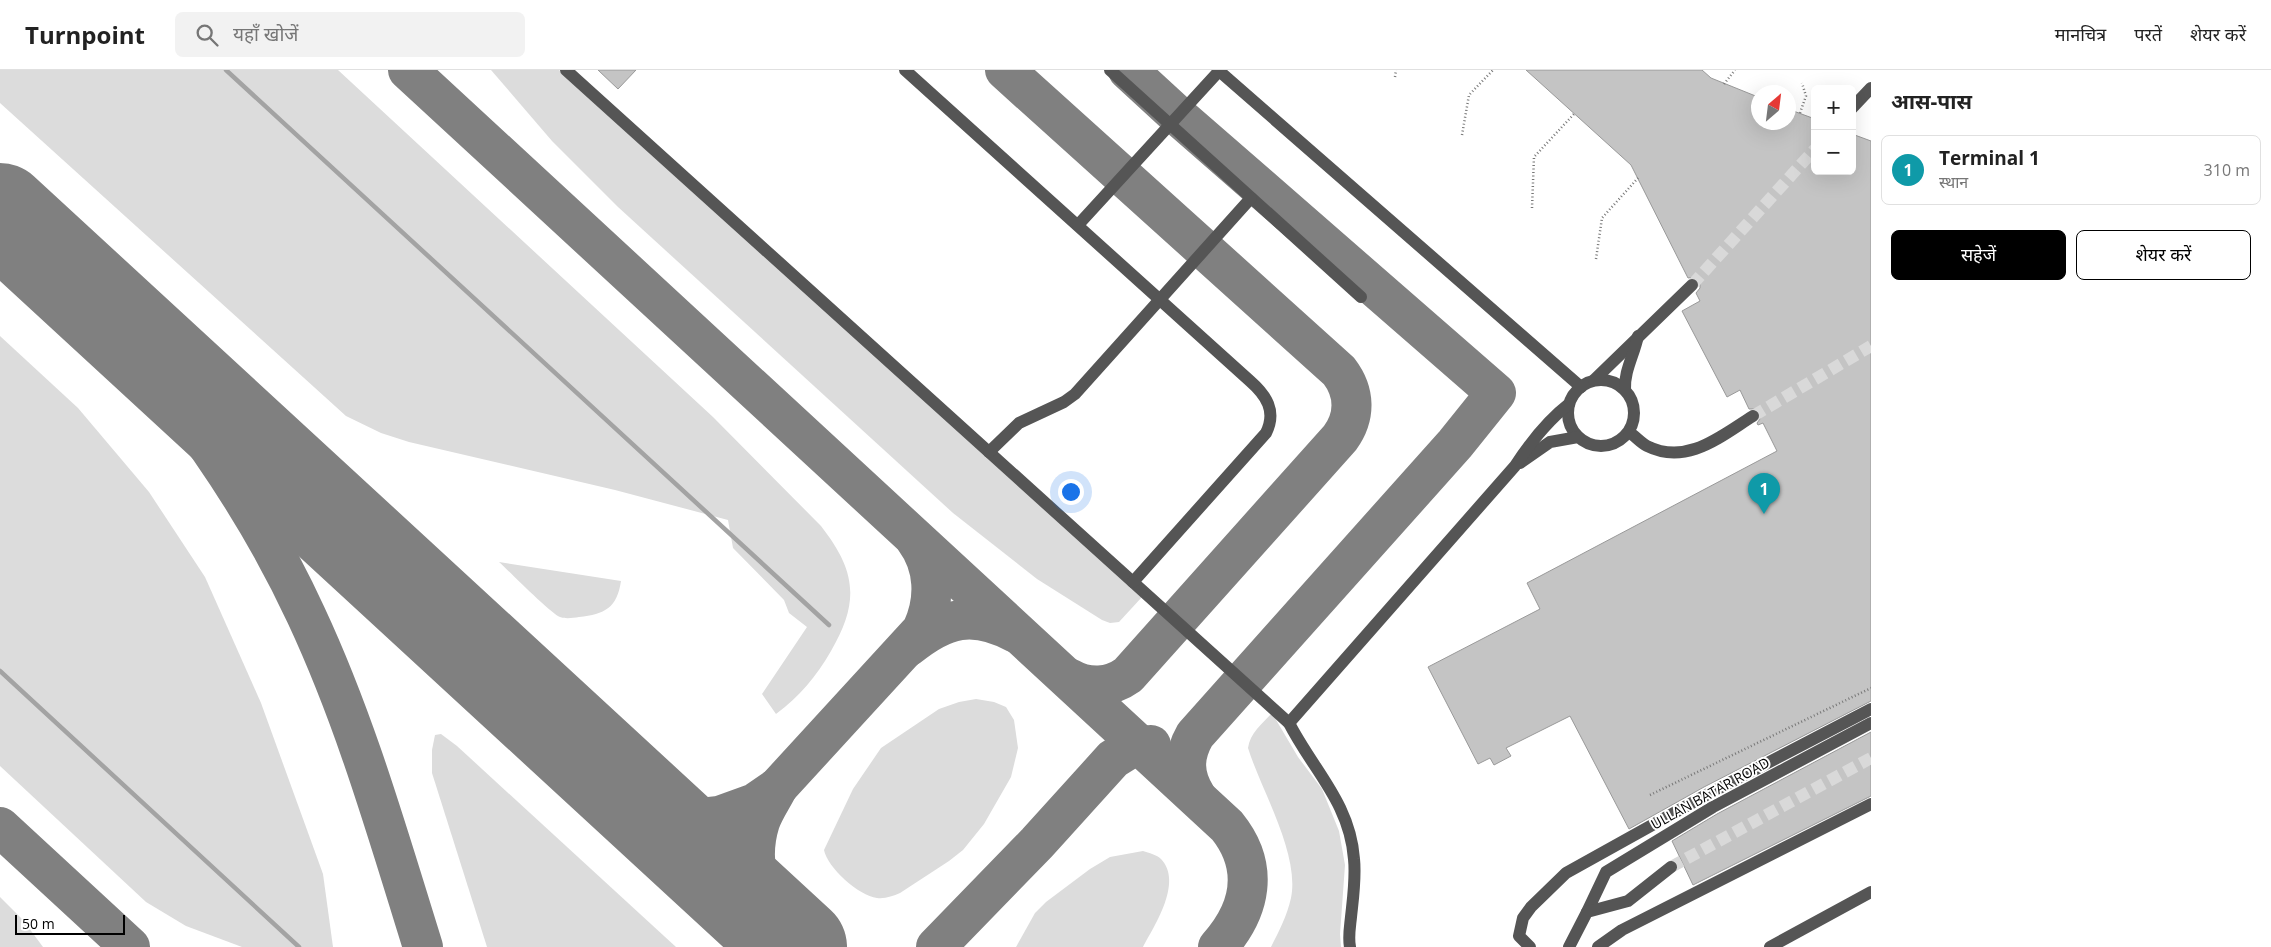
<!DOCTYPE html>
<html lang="hi">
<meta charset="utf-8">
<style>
body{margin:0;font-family:"Open Sans","Noto Sans Devanagari",sans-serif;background:#f2f2f2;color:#222}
.controls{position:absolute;right:15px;top:15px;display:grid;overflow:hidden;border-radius:8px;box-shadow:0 5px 20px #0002}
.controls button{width:45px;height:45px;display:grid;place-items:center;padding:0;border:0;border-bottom:1px solid #e0e0e0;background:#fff;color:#222;font:25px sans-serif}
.compass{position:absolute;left:1751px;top:15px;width:45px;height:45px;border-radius:50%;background:#fff;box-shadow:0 5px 20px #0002;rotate:28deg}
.scale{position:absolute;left:15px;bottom:12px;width:110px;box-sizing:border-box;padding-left:5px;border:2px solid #000;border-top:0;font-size:14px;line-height:18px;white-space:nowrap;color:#000;-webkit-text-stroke:4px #fff;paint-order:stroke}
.you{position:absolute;left:1070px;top:421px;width:18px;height:18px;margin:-12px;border:4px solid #fff;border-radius:50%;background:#1a73e8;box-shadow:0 0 0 8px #1a73e833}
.badge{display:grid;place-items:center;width:32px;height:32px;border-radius:50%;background:#000;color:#fff;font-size:16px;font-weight:700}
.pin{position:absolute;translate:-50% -41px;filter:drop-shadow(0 1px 2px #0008)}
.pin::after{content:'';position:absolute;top:26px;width:18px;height:15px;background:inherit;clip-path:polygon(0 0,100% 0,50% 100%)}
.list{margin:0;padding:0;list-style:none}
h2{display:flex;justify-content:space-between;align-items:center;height:65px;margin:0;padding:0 20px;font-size:21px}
h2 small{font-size:16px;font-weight:400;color:#767676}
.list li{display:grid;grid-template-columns:32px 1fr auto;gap:15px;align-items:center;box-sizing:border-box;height:70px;margin:0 10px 10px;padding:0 10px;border:1px solid #e0e0e0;border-radius:8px}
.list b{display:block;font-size:19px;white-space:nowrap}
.list p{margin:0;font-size:16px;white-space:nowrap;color:#767676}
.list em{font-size:16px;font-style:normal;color:#767676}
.actions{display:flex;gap:10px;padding:15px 20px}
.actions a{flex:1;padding:11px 0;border:1px solid #000;border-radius:8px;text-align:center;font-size:18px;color:#000}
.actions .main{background:#000;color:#fff}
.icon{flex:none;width:28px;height:28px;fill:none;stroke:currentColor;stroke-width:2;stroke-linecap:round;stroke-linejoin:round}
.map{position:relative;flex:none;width:1871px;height:877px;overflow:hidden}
header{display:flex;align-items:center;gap:30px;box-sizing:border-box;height:70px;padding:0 25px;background:#fff;border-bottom:1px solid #e0e0e0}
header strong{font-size:24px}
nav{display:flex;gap:28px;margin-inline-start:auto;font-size:18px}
.search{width:350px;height:45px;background:#f2f2f2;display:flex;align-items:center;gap:12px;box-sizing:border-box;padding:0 18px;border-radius:8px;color:#767676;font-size:19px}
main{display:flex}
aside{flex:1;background:#fff}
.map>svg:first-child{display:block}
</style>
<header>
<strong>Turnpoint</strong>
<div class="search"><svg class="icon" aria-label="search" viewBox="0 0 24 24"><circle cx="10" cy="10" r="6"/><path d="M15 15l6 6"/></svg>यहाँ खोजें</div>
<nav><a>मानचित्र</a><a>परतें</a><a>शेयर करें</a></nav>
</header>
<main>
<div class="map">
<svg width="1871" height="877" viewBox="0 0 1871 877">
<rect width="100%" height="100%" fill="#fff"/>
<!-- green -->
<g fill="#dcdcdc">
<path d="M0 0H338L713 347 821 456C856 501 860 531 831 581 816 607 800 626 776 644L762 624 807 557 789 543 784 530 733 478 728 450 615 420 409 372 381 363 346 346 0 33Z"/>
<polygon points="491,0 559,0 1142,527 1119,552 1110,553 1102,550 1037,509 953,443 618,137 552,71"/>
<polygon points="0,266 78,338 149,422 205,507 261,633 323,804 333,877 242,877 186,856 146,832 0,696"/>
<path d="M499 492 621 511C617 538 605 544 579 547 573 548 565 549 560 547 551 544 509 501 499 492Z"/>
<path d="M976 629 994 632 1006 637 1014 650 1018 678 1011 707 984 754 963 780 949 791 900 823C893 826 885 829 877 828 859 826 827 797 824 780L853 719 881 678 939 639 959 632Z"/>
<path d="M1272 643 1298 687 1322 719 1339 761 1345 795 1340 864 1341 877H1271C1279 861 1287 846 1291 828 1300 784 1261 720 1248 678 1250 663 1262 654 1272 643Z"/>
<polygon points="441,664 457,676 676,877 487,877 432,703 432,680 435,665"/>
<path d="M1143 781C1149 783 1157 785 1161 789 1183 812 1155 855 1143 877H1016L1035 843 1046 832 1090 799 1110 787Z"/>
<polygon points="0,827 23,850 43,877 0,877"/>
</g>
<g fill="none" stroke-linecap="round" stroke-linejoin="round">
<!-- stream -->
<g stroke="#a3a3a3" stroke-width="4.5">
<polyline points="226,0 829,555"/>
<polyline points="0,601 299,877"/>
</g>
<!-- taxiway -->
<g stroke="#808080" stroke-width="40">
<path d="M408 0 1227 756C1260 797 1251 840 1218 877"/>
<path d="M1005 0 1339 301C1355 322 1356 346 1340 368L1128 605C1110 618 1088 619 1069 608"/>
<path d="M1128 0 1178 46 1496 323 1455 374 1195 665C1183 686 1183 705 1196 726"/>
<path d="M60 198C99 241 138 283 173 328 224 395 271 469 306 545 356 652 388 765 423 877"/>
<path d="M908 577C945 547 973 540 1016 563"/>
<path d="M622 716 663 740 681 746 701 748 719 746 755 733 778 717 922 560C936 530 935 496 915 469"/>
<path d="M778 717C772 729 764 740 760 752 745 800 765 846 801 877"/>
<polyline points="0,757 130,877"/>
<polyline points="936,877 1037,773 1113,689 1129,679 1151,675"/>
</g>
<!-- runway -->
<polyline stroke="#808080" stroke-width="100" points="0,143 797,877"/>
</g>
<!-- building -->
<g fill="#c4c4c4" stroke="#999">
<polygon points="598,0 636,0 618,19"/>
<polygon points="1526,0 1702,0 1711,8 1758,27 1758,52 1788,52 1788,39 1815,49 1815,101 1852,101 1852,64 1871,71 1871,631 1704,717 1629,759 1570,646 1506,678 1511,686 1494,695 1490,688 1478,694 1428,597 1540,539 1527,513 1777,381 1763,353 1758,355 1757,353 1760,349 1760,341 1756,339 1749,339 1740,320 1727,327 1682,241 1700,231 1696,223 1700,218 1700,213 1695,207 1688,208 1631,95"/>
<polygon points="1871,662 1871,726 1693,815 1672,771 1717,744"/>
</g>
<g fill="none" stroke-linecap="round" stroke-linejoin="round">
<!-- minor-tunnel -->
<g stroke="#d9d9d9" stroke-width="12" stroke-dasharray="12 6" stroke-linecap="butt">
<polyline points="1692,215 1815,79"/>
<polyline points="1753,346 1871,276"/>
<polyline points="1671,797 1871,688"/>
</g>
<!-- path -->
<g stroke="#777" stroke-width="2.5" stroke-dasharray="1 2.5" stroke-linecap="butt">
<polyline points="1395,7 1396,0"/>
<polyline points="1724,14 1735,0"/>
<polyline points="1800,43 1806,26 1802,13"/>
<polyline points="1462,65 1469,25 1493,0"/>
<polyline points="1532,138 1534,87 1574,44"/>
<polyline points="1596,189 1602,148 1638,108"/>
<polyline points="1650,725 1871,618"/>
</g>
<!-- minor -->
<g stroke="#555" stroke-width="12">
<path d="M566 0 1289 653C1313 700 1350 733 1354 789 1356 808 1353 828 1351 847 1350 857 1348 867 1350 877"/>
<path d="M905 0 1250 311C1266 325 1277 341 1266 363L1133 512"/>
<polyline points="1110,0 1361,227"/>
<polyline points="1218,0 1581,317"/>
<polyline points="1852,38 1871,18"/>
<polyline points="1078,155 1220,0"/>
<circle cx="1601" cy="343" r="33"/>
<polyline points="1594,310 1692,215"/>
<path d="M1625 320C1624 301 1634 285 1638 266"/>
<path d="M1629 362C1635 366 1641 373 1647 376 1687 396 1721 366 1753 346"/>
<polyline points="989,382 1019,353 1064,332 1075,324 1251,128"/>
<polyline points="1520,393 1550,372 1578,367"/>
<path d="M1289 653 1515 396C1530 373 1547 351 1569 334"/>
<polyline points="1587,842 1606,802 1713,737 1871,653"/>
<polyline points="1530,877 1519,866 1523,848 1531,837 1566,803 1708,724 1871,639"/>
<polyline points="1569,877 1587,842 1628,831 1671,797"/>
<polyline points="1598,877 1622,860 1871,734"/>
<polyline points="1770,877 1871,822"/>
</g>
</g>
<g text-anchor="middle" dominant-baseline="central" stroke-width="4" stroke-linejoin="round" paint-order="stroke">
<!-- street labels -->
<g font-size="14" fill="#000" stroke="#fff">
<text transform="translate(1710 723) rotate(-29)">ULLAN BATAR ROAD</text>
</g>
</g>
</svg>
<div class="controls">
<button>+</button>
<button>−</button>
</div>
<svg class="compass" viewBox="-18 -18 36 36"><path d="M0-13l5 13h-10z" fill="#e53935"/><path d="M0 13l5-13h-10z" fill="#767676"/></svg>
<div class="scale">50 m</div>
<div class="you"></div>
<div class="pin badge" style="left:1764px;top:444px;background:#0f9aa8">1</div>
</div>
<aside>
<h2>आस-पास<small></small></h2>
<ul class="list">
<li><span class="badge" style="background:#0f9aa8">1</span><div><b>Terminal 1</b><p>स्थान</p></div><em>310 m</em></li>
</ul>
<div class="actions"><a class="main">सहेजें</a><a>शेयर करें</a></div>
</aside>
</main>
